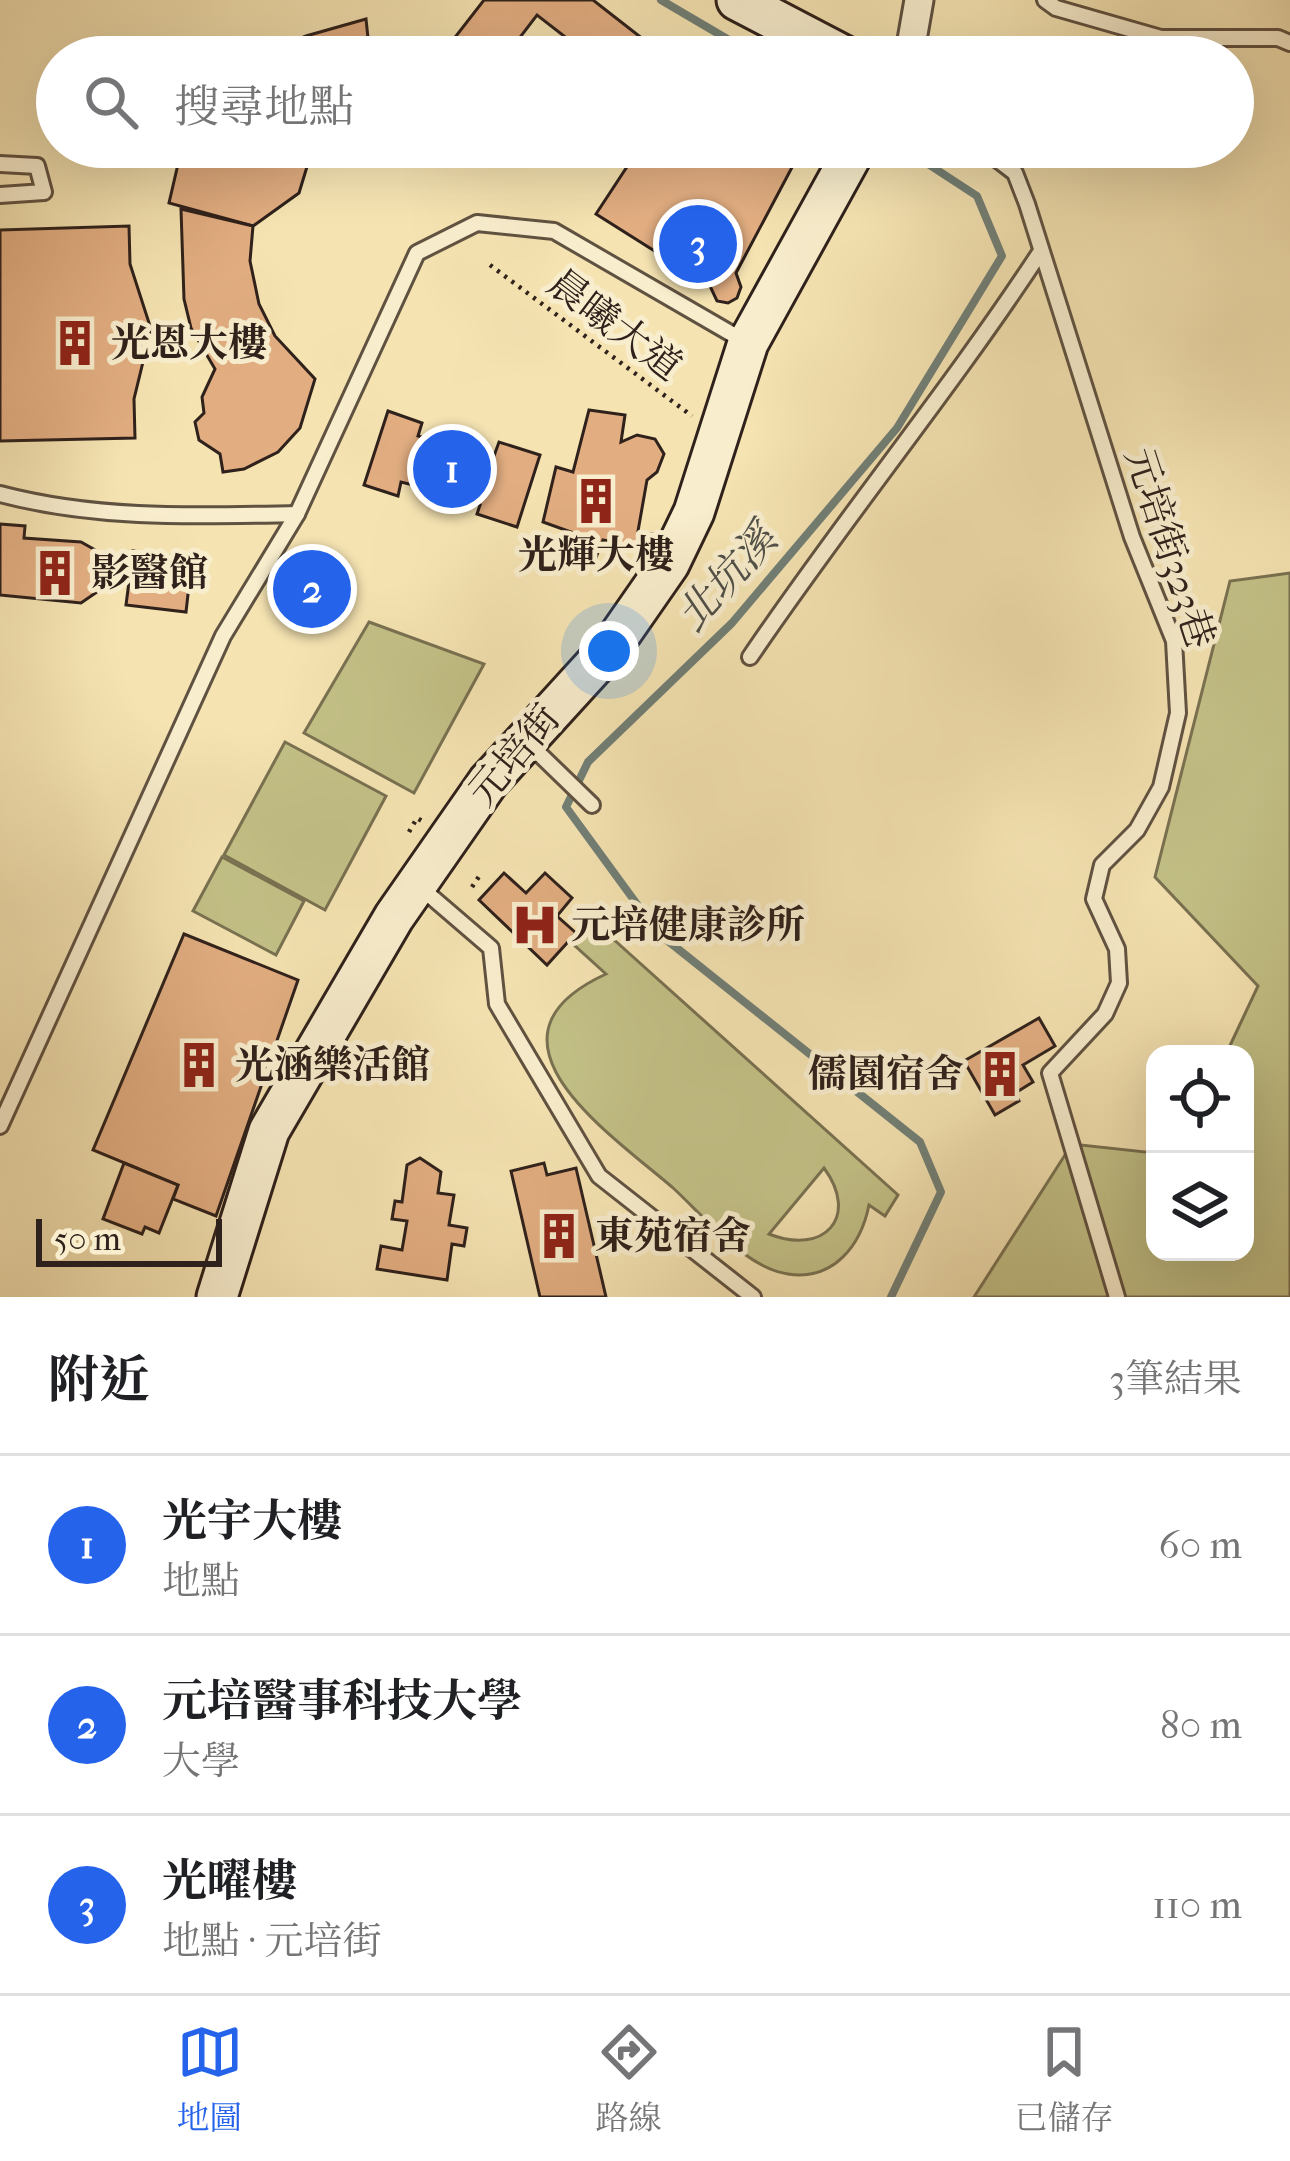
<!DOCTYPE html>
<html lang="zh-TW">
<meta charset="utf-8">
<style>
body{margin:0;font-family:"IM FELL French Canon","Noto Serif TC",serif;background:#f2f2f2;color:#202124}
.controls{position:absolute;right:36px;bottom:36px;display:grid;overflow:hidden;border-radius:24px;box-shadow:0 12px 48px #0002}
.controls button{width:108px;height:108px;display:grid;place-items:center;padding:0;border:0;border-bottom:3px solid #e0e0e0;background:#fff;color:#202124;font:60px sans-serif}
.scale{position:absolute;left:36px;bottom:30px;width:186px;box-sizing:border-box;padding-left:12px;border:6px solid #2f211b;border-top:0;font-size:33px;line-height:42px;white-space:nowrap;color:#2f211b;-webkit-text-stroke:9px #f8edcd;paint-order:stroke}
.you{position:absolute;left:609px;top:651px;width:42px;height:42px;margin:-30px;border:9px solid #fff;border-radius:50%;background:#1a73e8;box-shadow:0 0 0 18px #1a73e833}
.badge{display:grid;place-items:center;width:78px;height:78px;border-radius:50%;background:#2563eb;color:#fff;font-size:39px;font-weight:700}
.pin{position:absolute;translate:-50% -50%;border:6px solid #fff;box-shadow:0 3px 12px #0006}
.list{margin:0;padding:0;list-style:none}
h2{display:flex;justify-content:space-between;align-items:center;height:156px;margin:0;padding:0 48px;font-size:51px}
h2 small{font-size:39px;font-weight:400;color:#757577}
.list li{display:grid;grid-template-columns:78px 1fr auto;gap:36px;align-items:center;box-sizing:border-box;height:180px;padding:0 48px;border-top:3px solid #e0e0e0}
.list b{display:block;font-size:45px;white-space:nowrap}
.list p{margin:0;font-size:39px;white-space:nowrap;color:#757577}
.list em{font-size:39px;font-style:normal;color:#757577}
.icon{flex:none;width:66px;height:66px;fill:none;stroke:currentColor;stroke-width:2;stroke-linecap:round;stroke-linejoin:round}
.map{position:relative;flex:none;width:1290px;height:1297px;overflow:hidden}
.search{position:absolute;background:#fff;box-shadow:0 12px 48px #0002;left:36px;right:36px;top:36px;height:132px;display:flex;align-items:center;gap:30px;box-sizing:border-box;padding:0 42px;border-radius:66px;color:#757577;font-size:45px}
.sheet{height:696px;background:#fff}
nav{display:flex;justify-content:space-around;align-items:center;box-sizing:border-box;height:168px;border-top:3px solid #e0e0e0;background:#fff;font-size:33px;color:#757577}
nav a{display:grid;justify-items:center;gap:6px}
nav .on{color:#2563eb}
.map>svg:first-child{display:block}
</style>
<div class="map">
<svg width="1290" height="1297" viewBox="0 0 1290 1297">
<rect width="100%" height="100%" fill="#f5e3b2"/>
<filter id="stains"><feTurbulence type="fractalNoise" baseFrequency=".00167" numOctaves="4"/><feColorMatrix values="0 0 0 0 .2 0 0 0 0 .09 0 0 0 0 .02 0 0 0 .5 -.17"/></filter>
<radialGradient id="worn" r=".72"><stop offset=".6" stop-color="#630" stop-opacity="0"/><stop offset="1" stop-color="#630" stop-opacity=".3"/></radialGradient>
<!-- green -->
<g fill="#c3c187" stroke="#797151" stroke-width="3" fill-rule="evenodd">
<polygon points="1290,573 1290,1297 974,1297 1072,1144 1155,1153 1155,1252 1245,1252 1245,1054 1226,1054 1258,986 1155,877 1230,581"/>
<polygon points="369,622 484,664 414,793 304,733"/>
<polygon points="285,742 386,796 325,910 224,855"/>
<polygon points="222,857 304,901 276,955 193,911"/>
<path d="M592 920 898 1195 885 1216 869 1205C861 1245 834 1281 788 1274 745 1268 703 1215 672 1187 609 1133 467 1038 606 974L573 944ZM824 1168C860 1217 824 1256 769 1234Z"/>
</g>
<g fill="none" stroke-linecap="round" stroke-linejoin="round">
<!-- stream -->
<g stroke="#717f76" stroke-width="8">
<polyline points="661,0 758,57"/>
<polyline points="891,1297 941,1192 920,1142 658,933 566,807 588,762 732,623 897,428 1002,256 977,196 902,147"/>
</g>
</g>
<!-- building -->
<g fill="#e1ad81" stroke="#2f211b" stroke-width="3">
<polygon points="484,0 593,0 666,57 591,57 537,15 505,57 428,57 438,43 446,49"/>
<polygon points="366,19 370,57 257,57 306,36"/>
<polygon points="182,147 313,147 299,193 253,226 169,203"/>
<polygon points="483,147 519,147 506,164"/>
<polygon points="640,147 783,147 798,156 736,273 741,287 737,298 728,303 717,301 710,286 596,214"/>
<polygon points="181,209 253,226 250,261 259,304 275,336 315,379 300,428 278,452 244,469 223,472 220,454 199,440 195,422 204,413 202,397 215,369 191,328 184,299"/>
<polygon points="129,226 130,264 151,329 134,399 135,438 0,441 0,230"/>
<polygon points="589,410 625,415 621,442 637,435 655,439 664,454 657,472 647,480 638,531 657,535 649,549 603,540 593,565 568,558 571,532 543,522 556,467 573,472"/>
<polygon points="388,411 422,423 418,436 437,442 442,429 478,441 475,450 494,456 499,442 540,455 517,527 477,514 480,505 454,496 449,511 427,501 430,489 401,482 398,496 364,485"/>
<polygon points="0,524 25,526 24,538 81,542 113,560 107,585 81,603 0,595"/>
<polygon points="133,551 192,559 186,612 126,605"/>
<polygon points="504,873 526,893 545,873 572,898 557,916 576,933 547,965 479,900"/>
<polygon points="184,934 298,980 216,1216 173,1199 178,1185 93,1150"/>
<polygon points="1039,1018 1055,1046 1023,1065 1033,1082 1015,1093 1019,1101 995,1115 964,1061"/>
<polygon points="420,1158 441,1172 438,1193 454,1195 449,1225 467,1228 464,1246 452,1244 447,1280 377,1269 381,1246 402,1250 407,1221 392,1219 395,1201 402,1202 407,1165"/>
<polygon points="124,1163 178,1185 159,1233 145,1227 142,1234 103,1219"/>
<polygon points="544,1163 547,1175 576,1168 606,1297 540,1297 511,1171"/>
</g>
<g fill="none" stroke-linecap="round" stroke-linejoin="round">
<defs>
<g id="lane">
<polyline points="1045,0 1056,8 1161,38 1278,38 1290,43"/>
<polyline points="981,147 1015,173 1027,204 1132,537 1174,641 1178,713 1161,787 1137,830 1102,865 1094,899 1117,949 1119,983 1105,1014 1050,1073 1117,1297"/>
<polyline points="0,164 37,166 44,192 0,195"/>
<path d="M0 494C99 520 196 516 297 514"/>
<path d="M750 657C844 518 950 390 1041 251"/>
<polyline points="527,742 592,805"/>
<polyline points="420,887 491,948 497,1004 599,1176 753,1297"/>
<polyline points="0,1126 223,636 297,514 417,253 477,223 554,231 744,341"/>
</g>
<polyline id="street" points="909,57 919,0"/>
<g id="secondary">
<polyline points="737,0 846,57"/>
<polyline points="217,1297 269,1131 394,917 488,782 612,646 669,564 694,512 748,343 856,147"/>
</g>
</defs>
<!-- lane casing -->
<use href="#lane" stroke="#605241" stroke-width="20"/>
<!-- street casing -->
<use href="#street" stroke="#605241" stroke-width="33"/>
<!-- secondary casing -->
<use href="#secondary" stroke="#2f211b" stroke-width="45"/>
<!-- path -->
<g stroke="#2f211b" stroke-width="4.5" stroke-dasharray="3 6" stroke-linecap="butt">
<polyline points="490,265 692,416"/>
<polyline points="409,832 417,818 422,821"/>
<polyline points="472,887 480,875"/>
</g>
<!-- lane -->
<use href="#lane" stroke="#f8edcd" stroke-width="14"/>
<!-- street -->
<use href="#street" stroke="#f8edcd" stroke-width="27"/>
<!-- secondary -->
<use href="#secondary" stroke="#f8edcd" stroke-width="39"/>
</g>
<!-- icons -->
<defs>
<symbol id="building-bare" viewBox="-9 -9 18 18"><path d="M-4-6H4V6H1V3H-1V6H-4ZM-2.5-4.3h1.7v1.8h-1.7ZM.8-4.3h1.7v1.8H.8ZM-2.5-1h1.7V.8h-1.7ZM.8-1h1.7V.8H.8Z" fill="#8f2418" stroke="#f8edcd" stroke-width="2.5" paint-order="stroke"/></symbol>
<symbol id="hospital-bare" viewBox="-9 -9 18 18"><path d="M-5-5h3v3.5h4V-5h3V5h-3V1.5h-4V5h-3Z" fill="#8f2418" stroke="#f8edcd" stroke-width="2.5" paint-order="stroke"/></symbol>
</defs>
<g fill-rule="evenodd">
<use href="#building-bare" x="42" y="310" width="66" height="66"/>
<use href="#building-bare" x="563" y="468" width="66" height="66"/>
<use href="#building-bare" x="22" y="540" width="66" height="66"/>
<use href="#hospital-bare" x="502" y="892" width="66" height="66"/>
<use href="#building-bare" x="166" y="1032" width="66" height="66"/>
<use href="#building-bare" x="967" y="1041" width="66" height="66"/>
<use href="#building-bare" x="526" y="1203" width="66" height="66"/>
</g>
<g text-anchor="middle" dominant-baseline="central" stroke-width="10" stroke-linejoin="round" paint-order="stroke">
<!-- street labels -->
<g font-size="39" fill="#2f211b" stroke="#f8edcd">
<text transform="translate(615 325) rotate(37)">晨曦大道</text>
<text transform="translate(1170 548) rotate(72)">元培街323巷</text>
<text transform="translate(514 755) rotate(-50)">元培街</text>
</g>
<!-- poi labels -->
<g font-size="39" font-weight="bold" fill="#2f211b" stroke="#f8edcd" text-anchor="start">
<text x="111" y="343">光恩大樓</text>
<text x="596" y="555" text-anchor="middle">光輝大樓</text>
<text x="91" y="573">影醫館</text>
<text x="571" y="925">元培健康診所</text>
<text x="235" y="1065">光涵樂活館</text>
<text x="964" y="1074" text-anchor="end">儒園宿舍</text>
<text x="595" y="1236">東苑宿舍</text>
</g>
<!-- water labels -->
<g font-size="42" font-style="italic" fill="#505049" stroke="#f8edcd">
<text transform="translate(727 578) rotate(-48)">北坑溪</text>
</g>
</g>
<rect width="100%" height="100%" filter="url(#stains)"/>
<rect width="100%" height="100%" fill="url(#worn)"/>
</svg>
<div class="controls">
<button><svg class="icon" aria-label="locate" viewBox="0 0 24 24"><circle cx="12" cy="12" r="6"/><path d="M12 2v4M12 18v4M2 12h4M18 12h4"/></svg></button>
<button><svg class="icon" aria-label="layers" viewBox="0 0 24 24"><path d="M12 4l9 5-9 5-9-5zM3 14l9 5 9-5"/></svg></button>
</div>
<div class="scale">50 m</div>
<div class="you"></div>
<div class="pin badge" style="left:452px;top:469px">1</div>
<div class="pin badge" style="left:312px;top:589px">2</div>
<div class="pin badge" style="left:698px;top:244px">3</div>
<div class="search"><svg class="icon" aria-label="search" viewBox="0 0 24 24"><circle cx="10" cy="10" r="6"/><path d="M15 15l6 6"/></svg>搜尋地點</div>
</div>
<section class="sheet">
<h2>附近<small>3筆結果</small></h2>
<ul class="list">
<li><span class="badge">1</span><div><b>光宇大樓</b><p>地點</p></div><em>60 m</em></li>
<li><span class="badge">2</span><div><b>元培醫事科技大學</b><p>大學</p></div><em>80 m</em></li>
<li><span class="badge">3</span><div><b>光曜樓</b><p>地點 · 元培街</p></div><em>110 m</em></li>
</ul>
</section>
<nav>
<a class="on"><svg class="icon" aria-label="map" viewBox="0 0 24 24"><path d="M3 6l6-2 6 2 6-2v14l-6 2-6-2-6 2zM9 4v14M15 6v14"/></svg>地圖</a>
<a><svg class="icon" aria-label="directions" viewBox="0 0 24 24"><path d="M12 3l9 9-9 9-9-9zM9 14v-3h6M13 9l2 2-2 2"/></svg>路線</a>
<a><svg class="icon" aria-label="saved" viewBox="0 0 24 24"><path d="M7 4h10v16l-5-4-5 4z"/></svg>已儲存</a>
</nav>
